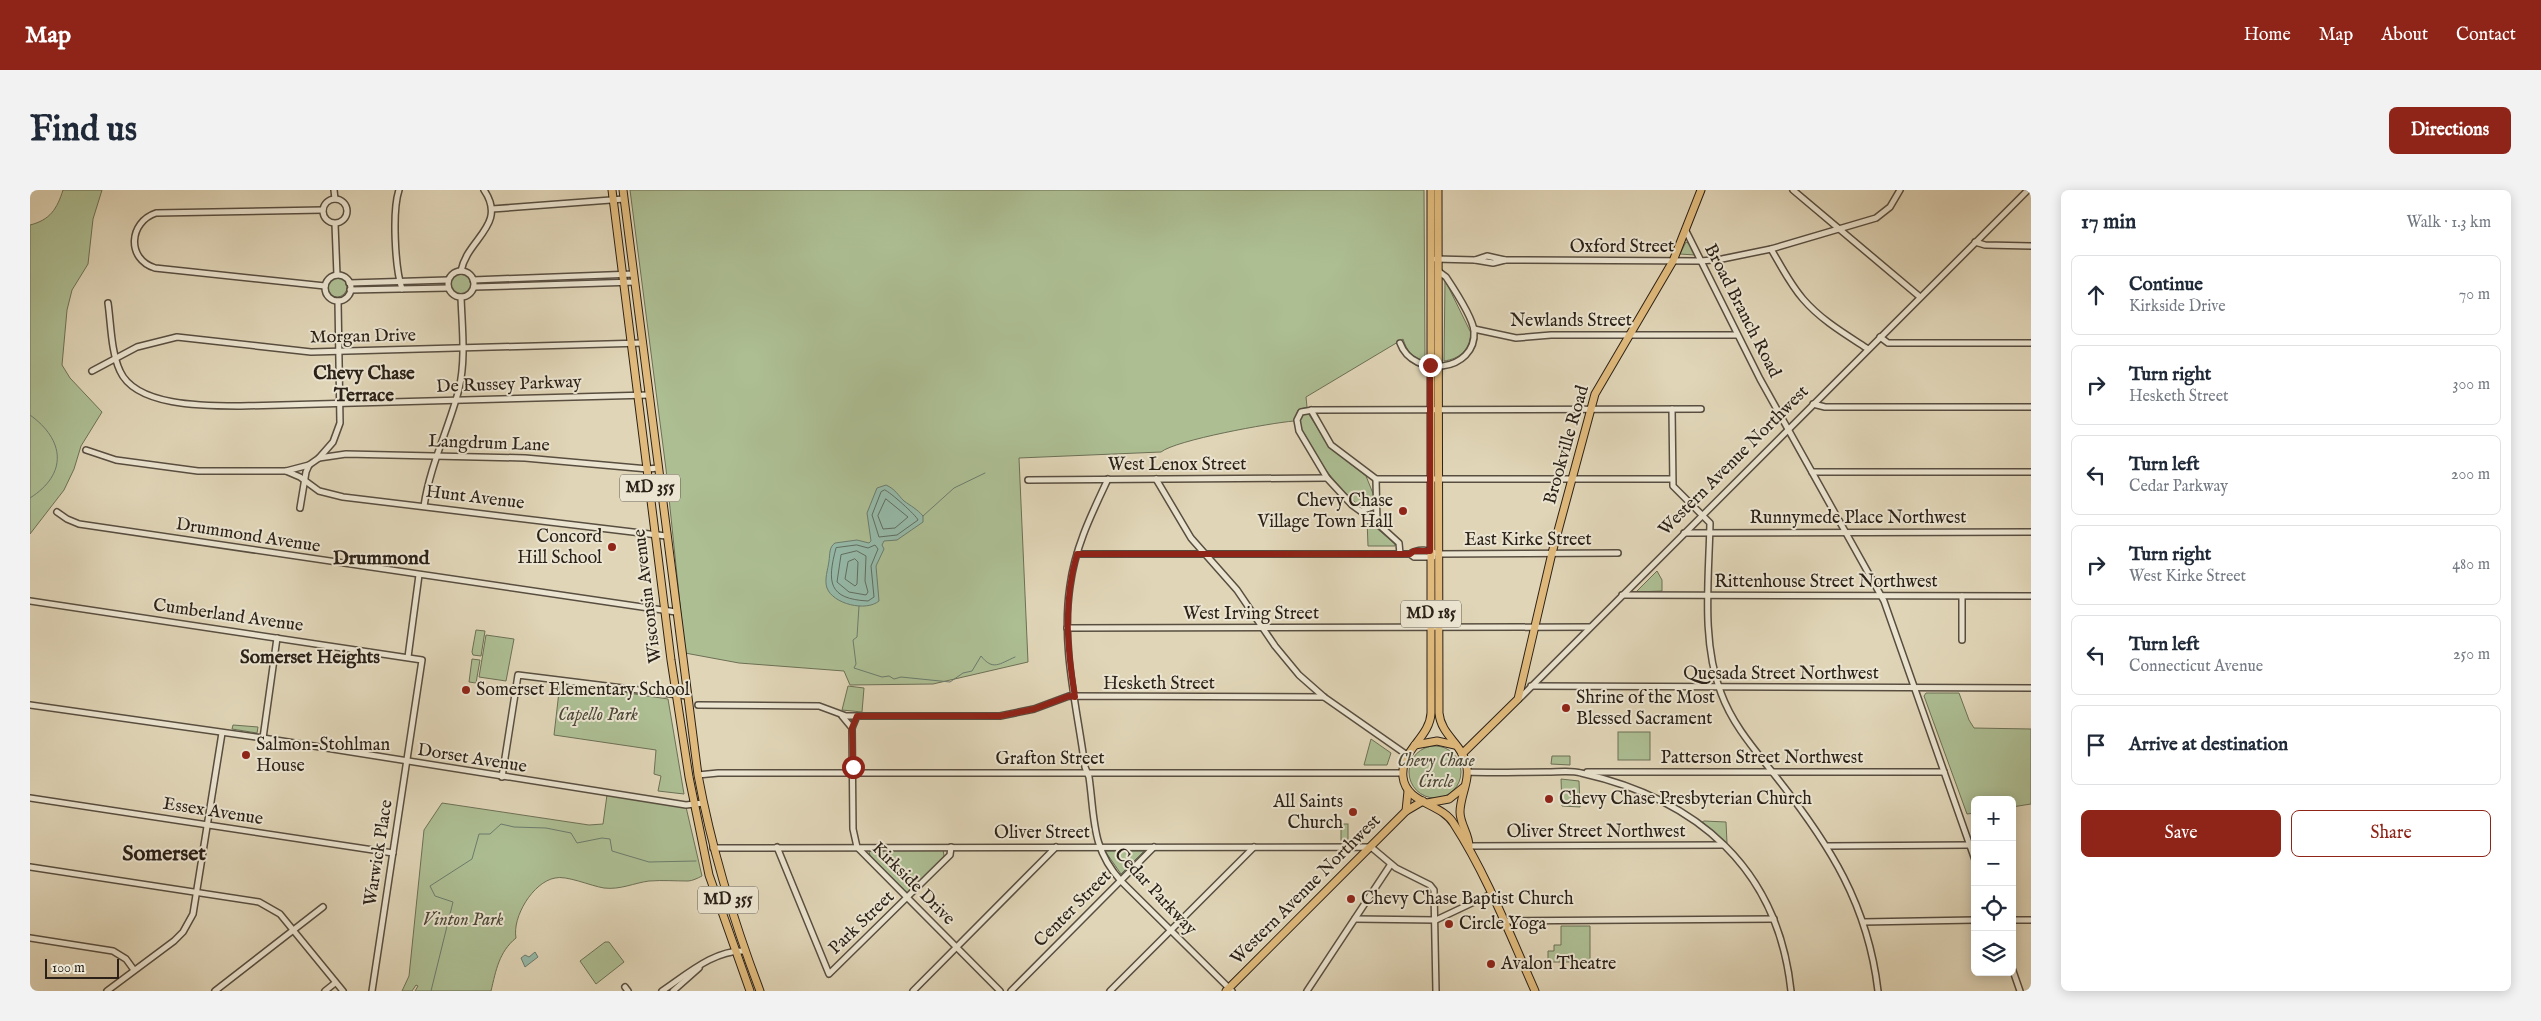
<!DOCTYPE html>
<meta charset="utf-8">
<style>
body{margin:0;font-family:"IM FELL English",serif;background:#f2f2f3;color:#1f2937}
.controls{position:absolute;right:15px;bottom:15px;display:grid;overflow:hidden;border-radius:8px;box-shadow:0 2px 12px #0003}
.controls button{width:45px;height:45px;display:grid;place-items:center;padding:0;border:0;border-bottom:1px solid #e0e1e3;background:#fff;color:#1f2937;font:25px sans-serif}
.scale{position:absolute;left:15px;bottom:12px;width:74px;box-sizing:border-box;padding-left:5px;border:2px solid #2b2118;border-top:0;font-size:14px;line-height:18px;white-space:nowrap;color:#2b2118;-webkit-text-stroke:4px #ebe4d0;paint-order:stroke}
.stop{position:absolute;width:15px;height:15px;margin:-11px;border:4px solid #8f2418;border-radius:50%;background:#fff}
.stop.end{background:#8f2418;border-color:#fff;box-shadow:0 1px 5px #0008}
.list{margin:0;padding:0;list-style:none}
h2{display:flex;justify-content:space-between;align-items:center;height:65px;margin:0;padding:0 20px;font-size:21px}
h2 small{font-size:16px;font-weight:400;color:#747a83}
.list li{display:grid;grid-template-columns:32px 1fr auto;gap:15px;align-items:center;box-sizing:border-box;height:80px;margin:0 10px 10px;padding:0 10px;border:1px solid #e0e1e3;border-radius:8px}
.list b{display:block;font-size:19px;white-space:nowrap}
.list p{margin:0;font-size:16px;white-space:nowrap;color:#747a83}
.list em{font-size:16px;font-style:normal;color:#747a83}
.actions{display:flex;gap:10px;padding:15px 20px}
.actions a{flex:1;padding:11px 0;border:1px solid #8f2418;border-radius:8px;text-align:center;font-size:18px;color:#8f2418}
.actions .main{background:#8f2418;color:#fff}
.icon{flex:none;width:28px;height:28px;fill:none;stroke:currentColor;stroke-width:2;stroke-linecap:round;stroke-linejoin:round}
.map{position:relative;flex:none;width:2001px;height:801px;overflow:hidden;border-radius:8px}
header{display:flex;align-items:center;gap:30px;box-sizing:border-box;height:70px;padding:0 25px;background:#8f2418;color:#fff}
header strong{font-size:24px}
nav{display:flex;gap:28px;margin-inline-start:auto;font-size:18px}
.intro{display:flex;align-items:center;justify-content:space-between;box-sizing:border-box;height:120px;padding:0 30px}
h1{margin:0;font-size:35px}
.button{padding:12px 22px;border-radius:8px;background:#8f2418;color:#fff;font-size:18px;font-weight:700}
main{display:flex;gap:30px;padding:0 30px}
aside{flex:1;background:#fff;border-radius:8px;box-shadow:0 2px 12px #0003}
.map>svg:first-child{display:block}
</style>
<header>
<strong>Map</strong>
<nav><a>Home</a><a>Map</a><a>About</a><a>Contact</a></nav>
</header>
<div class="intro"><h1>Find us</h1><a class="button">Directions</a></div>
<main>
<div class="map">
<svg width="2001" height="801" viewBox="0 0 2001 801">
<rect width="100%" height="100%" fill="#e0d5b7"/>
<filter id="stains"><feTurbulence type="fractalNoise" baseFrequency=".004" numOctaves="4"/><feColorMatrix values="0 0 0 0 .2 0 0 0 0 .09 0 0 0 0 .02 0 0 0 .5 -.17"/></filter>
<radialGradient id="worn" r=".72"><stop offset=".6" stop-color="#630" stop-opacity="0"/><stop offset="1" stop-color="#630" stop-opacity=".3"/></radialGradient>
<!-- green -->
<g fill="#adbe93" stroke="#6c7056">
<path d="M33 0H72L63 29 58 74 42 100 37 120 32 175 40 188 72 222 51 256 44 279 34 300 0 344V35C20 30 27 19 33 0Z"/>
<path d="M600 0H1394L1395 171C1382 168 1377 161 1373 149L1276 207 1277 217 1268 220 1264 231C1240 233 1146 250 1131 262L989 268 998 472 903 494 820 495 814 481 709 473 655 463 636 279Z"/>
<polygon points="1656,52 1660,54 1665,65 1650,64"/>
<circle cx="431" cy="94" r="10"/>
<circle cx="307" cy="97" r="10"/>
<path d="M1415 90 1441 143C1440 160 1429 169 1414 171Z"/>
<path d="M1278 223 1300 258 1336 286 1344 306 1340 314 1329 316C1311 300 1268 252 1269 227Z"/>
<polygon points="1337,330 1365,354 1365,356 1338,356"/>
<polygon points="1627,381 1632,390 1632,401 1606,402"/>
<polygon points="446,440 455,441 451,466 443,465 442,462"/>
<polygon points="456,445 484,449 476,491 449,487"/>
<polygon points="442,469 450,470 446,493 439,492"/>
<polygon points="530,493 638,509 654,604 628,601 631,586 624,584 626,560 524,545"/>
<polygon points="818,496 834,498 832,522 812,520"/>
<polygon points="1896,503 1929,503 1939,530 1944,538 2001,539 2001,614 1982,617 1982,610 1945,610 1945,623 1937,624 1894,506"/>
<polygon points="203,535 228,537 227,543 202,539"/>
<rect x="1588" y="542" width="32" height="28"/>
<polygon points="1341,549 1361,563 1357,575 1334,575"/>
<circle cx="1405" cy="582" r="26"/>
<polygon points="1522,566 1540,566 1540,575 1521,574"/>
<polygon points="1531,589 1549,591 1550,617 1532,616"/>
<path d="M577 605 656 617 672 686C668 688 662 691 658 691 645 691 633 690 619 691 604 693 590 700 574 698 561 696 536 685 525 688 503 692 482 727 486 748 469 762 466 780 461 801H385L388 796 386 795 382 801H372L379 786 394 640 412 613 559 635 573 634Z"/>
<polygon points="1674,631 1696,632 1697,653 1672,632"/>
<rect x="1311" y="634" width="7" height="16"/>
<polygon points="913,659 914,666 877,703 841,668 839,662 840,660"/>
<polygon points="1075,661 1114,661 1091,684"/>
<polygon points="1531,736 1560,736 1560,772 1518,772 1518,761 1524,761 1524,755 1531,755"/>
<polygon points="575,752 579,752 594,772 566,794 550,771"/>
</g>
<!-- water -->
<g fill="#95b9a8" stroke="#6b7c6e">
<path d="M856 295C865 299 868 305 874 311 881 316 887 319 893 326V332L867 350 854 351 852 355 854 359 846 376 849 411C836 422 803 414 797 398 794 390 798 379 799 371 800 364 799 357 805 353L827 350 839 353 841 351 837 323 847 298Z"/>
<polygon points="505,762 508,767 495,777 491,768 495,765 499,767"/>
</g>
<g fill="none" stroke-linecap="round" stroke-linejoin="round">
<!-- shore -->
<g stroke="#606d60" stroke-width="1">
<path d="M855 300C860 302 886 325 888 330L867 345 849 347 842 325 851 302Z"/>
<polygon points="856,309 878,327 865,338 853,339 848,326"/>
<path d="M827 355 838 358 845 355 848 359 841 376 844 407 838 411C798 409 797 392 806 358Z"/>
<polygon points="827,361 836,366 835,391 838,402 836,405 819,402 807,392 811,365"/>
<polygon points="825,369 828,372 827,394 825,396 815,389 818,372"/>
</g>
<!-- stream -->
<g stroke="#6b7c6e" stroke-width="1">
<path d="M0 225C35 250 38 284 0 308"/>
<polyline points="893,326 924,298 955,283"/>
<path d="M829 416 827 447 823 450 826 474 824 478 852 487 859 486 864 489 871 487 920 492 933 483 942 481 951 466C963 481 969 474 985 467"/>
<polyline points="401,801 423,712 405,706 400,696 442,669 449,644 460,644 471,634 484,637 516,638 541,643 547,653 572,648 580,649 582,661 619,672 666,671"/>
</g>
<defs>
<g id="minor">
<polyline points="304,0 305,9"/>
<path d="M369 0C362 21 365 78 372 99"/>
<polyline points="1763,0 1890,107"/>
<circle cx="305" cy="21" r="12"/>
<polyline points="462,19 594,9"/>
<path d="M293 20 126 23C99 32 96 69 125 78L295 96"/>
<polyline points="305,34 307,85"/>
<polyline points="1656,41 1730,189 1854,411 1945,670"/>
<polyline points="1945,52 1955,55 2001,56"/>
<path d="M1741 59C1751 76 1760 94 1773 109 1791 130 1815 144 1838 159"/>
<polyline points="1406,69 1445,70 1463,73 1475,70"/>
<polyline points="1445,70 1457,66 1475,70 1671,71 1692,69 1741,59 1846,28 1860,17 1870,0"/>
<circle cx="431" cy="94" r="13"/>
<path d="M431 81C437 49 478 35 454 0"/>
<circle cx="308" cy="98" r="13"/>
<polyline points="443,90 604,84"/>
<polyline points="319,93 418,90"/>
<polyline points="444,97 605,92"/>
<polyline points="320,100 418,98"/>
<path d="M78 113C81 134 81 162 90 181 106 217 177 216 211 216L619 205"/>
<polyline points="1444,139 1486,148 1521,145 1707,145"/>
<polyline points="1850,147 1858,153 2001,153"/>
<path d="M1370 153C1383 189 1447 182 1444 141 1443 128 1424 99 1416 87L1408 81"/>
<polyline points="62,181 107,157 147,147 281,162 613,153"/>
<polyline points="1783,214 1795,217 2001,217"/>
<path d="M1642 219 1643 296 1680 333C1679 388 1671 451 1691 503 1703 536 1726 561 1747 588 1800 655 1838 715 1848 801"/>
<polyline points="1281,220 1301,255 1346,289 1641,289"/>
<polyline points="56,260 86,270 168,281 256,281 279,275"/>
<polyline points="289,268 316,264 495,268 618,279 628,278"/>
<polyline points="256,281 270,287 289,301 313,307 636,346"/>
<polyline points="1782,282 2001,282"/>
<path d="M1078 289C1062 323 1045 357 1040 396 1031 456 1047 517 1055 577L1059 587C1065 629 1061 658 1091 691L1202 801"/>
<polyline points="1126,289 1161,348 1207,400 1245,456 1269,485 1294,507 1377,565"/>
<polyline points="1346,289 1347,333"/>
<polyline points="998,290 1297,288"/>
<path d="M394 316C400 275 419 238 429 199 436 169 432 137 431 107"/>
<polyline points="270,318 276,282 279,275 289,268 303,252 310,233 308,111"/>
<polyline points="1331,321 1346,316"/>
<polyline points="27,322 37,329 49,334 646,422"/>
<polyline points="1654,343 2001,342"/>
<path d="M1047 364H1380C1388 358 1400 360 1408 364L1588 363"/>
<polyline points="1370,364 1369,353 1347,333 1322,315 1297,288 1269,241 1267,230 1271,222 1283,220 1671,219"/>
<polyline points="1380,364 1384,367 1403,367"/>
<polyline points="1592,405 2001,406"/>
<polyline points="1932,406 1932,450"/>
<polyline points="0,411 392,470 342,801"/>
<polyline points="1037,438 1560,437"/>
<polyline points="378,467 389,385"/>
<polyline points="1501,496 2001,498"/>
<polyline points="1489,509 1998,0"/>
<polyline points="0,515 233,548 656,615 673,613"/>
<polyline points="668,515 789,516 816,526 970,526 1004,519 1039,506 1294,507"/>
<polyline points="812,526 822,538"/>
<polyline points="827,526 822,538 823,639 827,657 970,801"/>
<polyline points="233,548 247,448"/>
<path d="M1437 582C1464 583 1491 582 1517 582 1528 582 1541 580 1551 583 1667 609 1748 678 1761 801"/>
<polyline points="1557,582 1914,582"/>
<polyline points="668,585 688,583 1373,583"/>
<polyline points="472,587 488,485 657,506"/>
<polyline points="0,608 363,663"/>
<polyline points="1439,656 1693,655"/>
<polyline points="1798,656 1939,655"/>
<polyline points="747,657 799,784 920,665 921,657"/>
<polyline points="683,658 1341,657 1366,678 1400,695 1404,700 1406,801"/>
<polyline points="0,677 229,712 250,724 313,801"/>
<polyline points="1325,729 1406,730 1461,704"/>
<polyline points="1982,730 2001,730"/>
<polyline points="1473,731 1744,729"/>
<polyline points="1833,732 1945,730"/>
<polyline points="0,748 83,761 96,769 104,780"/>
<polyline points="1982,778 1990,801"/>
<polyline points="595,797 598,801"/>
<polyline points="77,801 144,751 153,742 163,724 192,543"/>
<polyline points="185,801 293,717"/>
<polyline points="295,801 305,793"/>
<path d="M632 801C656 785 685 759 715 761"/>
<polyline points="643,801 669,778"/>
<polyline points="883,801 1026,657"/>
<polyline points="981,801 1124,657"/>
<polyline points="1080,801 1224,657"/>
<polyline points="1277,801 1361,674"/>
</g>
<g id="major">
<polyline points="582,0 641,470 659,587 679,685 720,801"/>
<path d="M593 0 668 585C682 660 703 730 730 801"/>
<path d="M1401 0V523C1400 548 1370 560 1373 587 1376 614 1412 613 1424 634 1457 685 1480 745 1505 801"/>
<path d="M1408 0 1409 523C1411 545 1431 553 1436 573 1441 589 1430 606 1430 622 1430 634 1439 644 1439 656"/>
<polyline points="1385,555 1407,551 1425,555"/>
<polyline points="1432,564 1488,509 1522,363 1565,204 1643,71 1671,0"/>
<polyline points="1397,613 1419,609 1434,597"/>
<polyline points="1376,621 1378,601"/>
<polyline points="1196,801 1376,621 1393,611"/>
</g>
</defs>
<!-- minor casing -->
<use href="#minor" stroke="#584e40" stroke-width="8"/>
<!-- major casing -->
<use href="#major" stroke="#2b2118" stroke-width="9"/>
<!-- minor -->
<use href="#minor" stroke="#ebe4d0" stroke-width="5"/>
<!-- major -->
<use href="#major" stroke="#e0ba7c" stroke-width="7"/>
</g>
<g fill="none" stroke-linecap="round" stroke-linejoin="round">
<!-- route -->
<path stroke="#8f2418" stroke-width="6" d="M823 577 822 538 827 526H970L1004 519 1039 506 1045 507C1037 458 1033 412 1047 364H1380L1384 361H1400V175"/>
</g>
<!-- markers -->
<g fill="#8f2418" stroke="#ebe4d0" stroke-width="2">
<circle cx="1373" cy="321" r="5"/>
<circle cx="582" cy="357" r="5"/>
<circle cx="436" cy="500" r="5"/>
<circle cx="1536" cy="518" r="5"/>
<circle cx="216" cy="565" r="5"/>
<circle cx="1519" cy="609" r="5"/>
<circle cx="1323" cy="622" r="5"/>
<circle cx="1321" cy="709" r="5"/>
<circle cx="1419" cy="734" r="5"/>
<circle cx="1461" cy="774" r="5"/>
</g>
<g text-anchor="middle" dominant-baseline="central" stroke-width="4" stroke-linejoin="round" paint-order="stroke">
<!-- shield labels -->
<g fill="#ebe4d0" stroke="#655c4f" stroke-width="1">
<rect x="590" y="284.5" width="60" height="27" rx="4"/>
<rect x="1371" y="410.5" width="60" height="27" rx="4"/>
<rect x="668" y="696.5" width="60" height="27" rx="4"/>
</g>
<g font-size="16" font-weight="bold" fill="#2b2118">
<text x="620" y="298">MD 355</text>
<text x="1401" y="424">MD 185</text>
<text x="698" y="710">MD 355</text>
</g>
<!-- street labels -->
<g font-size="18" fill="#2b2118" stroke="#ebe4d0">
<text x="1592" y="57">Oxford Street</text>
<text transform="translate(1712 121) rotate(63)">Broad Branch Road</text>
<text x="1541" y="131">Newlands Street</text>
<text transform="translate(333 147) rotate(-1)">Morgan Drive</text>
<text transform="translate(479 195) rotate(-2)">De Russey Parkway</text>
<text transform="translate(459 254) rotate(2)">Langdrum Lane</text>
<text transform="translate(1537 255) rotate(-74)">Brookville Road</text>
<text transform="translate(1704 271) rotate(-45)">Western Avenue Northwest</text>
<text x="1147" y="275">West Lenox Street</text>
<text transform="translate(445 308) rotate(7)">Hunt Avenue</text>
<text x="1828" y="328">Runnymede Place Northwest</text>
<text transform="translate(218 346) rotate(9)">Drummond Avenue</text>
<text x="1498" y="350">East Kirke Street</text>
<text x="1796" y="392">Rittenhouse Street Northwest</text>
<text transform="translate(618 406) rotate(-97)">Wisconsin Avenue</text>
<text x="1221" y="424">West Irving Street</text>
<text transform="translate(198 426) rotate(8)">Cumberland Avenue</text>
<text x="1751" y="484">Quesada Street Northwest</text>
<text x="1129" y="494">Hesketh Street</text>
<text x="1732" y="568">Patterson Street Northwest</text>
<text transform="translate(442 569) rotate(9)">Dorset Avenue</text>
<text x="1020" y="569">Grafton Street</text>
<text transform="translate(183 622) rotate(9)">Essex Avenue</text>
<text x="1566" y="642">Oliver Street Northwest</text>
<text x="1012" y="643">Oliver Street</text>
<text transform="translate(349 663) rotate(-81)">Warwick Place</text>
<text transform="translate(883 694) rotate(45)">Kirkside Drive</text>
<text transform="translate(1276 700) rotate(-45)">Western Avenue Northwest</text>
<text transform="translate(1125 702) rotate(47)">Cedar Parkway</text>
<text transform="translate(1043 719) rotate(-45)">Center Street</text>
<text transform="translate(832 733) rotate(-44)">Park Street</text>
</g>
<!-- poi labels -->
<g font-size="18" fill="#2b2118" stroke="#ebe4d0" text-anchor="start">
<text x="1363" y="311" text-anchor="end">Chevy Chase<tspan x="1363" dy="21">Village Town Hall</tspan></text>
<text x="572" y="347" text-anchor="end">Concord<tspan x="572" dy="21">Hill School</tspan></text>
<text x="446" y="500">Somerset Elementary School</text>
<text x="1546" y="508">Shrine of the Most<tspan x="1546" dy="21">Blessed Sacrament</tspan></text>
<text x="226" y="555">Salmon-Stohlman<tspan x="226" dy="21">House</tspan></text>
<text x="1529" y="609">Chevy Chase Presbyterian Church</text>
<text x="1313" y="612" text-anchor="end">All Saints<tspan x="1313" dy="21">Church</tspan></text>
<text x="1331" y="709">Chevy Chase Baptist Church</text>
<text x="1429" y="734">Circle Yoga</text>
<text x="1471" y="774">Avalon Theatre</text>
</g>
<!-- park labels -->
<g font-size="18" font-style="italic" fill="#4c4837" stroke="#ebe4d0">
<text x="568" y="525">Capello Park</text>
<text x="1406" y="571">Chevy Chase<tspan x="1406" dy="21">Circle</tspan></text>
<text x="433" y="730">Vinton Park</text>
</g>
<!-- neighbourhood labels -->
<g font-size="19" font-weight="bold" fill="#2b2118" stroke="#ebe4d0">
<text x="334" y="184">Chevy Chase<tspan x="334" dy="22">Terrace</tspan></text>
<text x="280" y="468">Somerset Heights</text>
</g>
<!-- quarter labels -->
<g font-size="20" font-weight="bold" fill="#2b2118" stroke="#ebe4d0">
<text x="351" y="368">Drummond</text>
</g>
<!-- district labels -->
<g font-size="22" font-weight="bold" fill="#2b2118" stroke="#ebe4d0">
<text x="134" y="664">Somerset</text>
</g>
</g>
<rect width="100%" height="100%" filter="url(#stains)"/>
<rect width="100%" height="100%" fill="url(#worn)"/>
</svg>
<div class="controls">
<button>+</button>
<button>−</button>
<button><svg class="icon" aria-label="locate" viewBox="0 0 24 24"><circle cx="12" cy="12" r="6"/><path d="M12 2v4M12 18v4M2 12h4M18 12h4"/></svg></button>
<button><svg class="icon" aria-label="layers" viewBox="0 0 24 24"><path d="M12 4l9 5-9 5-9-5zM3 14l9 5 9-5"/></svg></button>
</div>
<div class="scale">100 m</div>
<div class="stop" style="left:823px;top:577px"></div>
<div class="stop end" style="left:1400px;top:175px"></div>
</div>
<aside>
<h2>17 min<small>Walk · 1.3 km</small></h2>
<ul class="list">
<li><svg class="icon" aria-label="ahead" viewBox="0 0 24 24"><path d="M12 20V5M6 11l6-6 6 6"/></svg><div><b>Continue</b><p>Kirkside Drive</p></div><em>70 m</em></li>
<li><svg class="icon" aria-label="right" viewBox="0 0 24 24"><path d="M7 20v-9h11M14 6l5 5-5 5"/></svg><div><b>Turn right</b><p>Hesketh Street</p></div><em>300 m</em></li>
<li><svg class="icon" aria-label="left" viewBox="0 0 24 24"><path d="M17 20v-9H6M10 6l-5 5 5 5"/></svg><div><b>Turn left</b><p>Cedar Parkway</p></div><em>200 m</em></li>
<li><svg class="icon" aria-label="right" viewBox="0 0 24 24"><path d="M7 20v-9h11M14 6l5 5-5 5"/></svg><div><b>Turn right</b><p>West Kirke Street</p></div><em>480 m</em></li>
<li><svg class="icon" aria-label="left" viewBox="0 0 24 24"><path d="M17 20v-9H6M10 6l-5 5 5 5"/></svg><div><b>Turn left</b><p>Connecticut Avenue</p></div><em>250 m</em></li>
<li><svg class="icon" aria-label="arrive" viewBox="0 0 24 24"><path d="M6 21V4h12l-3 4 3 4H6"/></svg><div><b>Arrive at destination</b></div></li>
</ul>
<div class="actions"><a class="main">Save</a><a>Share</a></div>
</aside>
</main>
